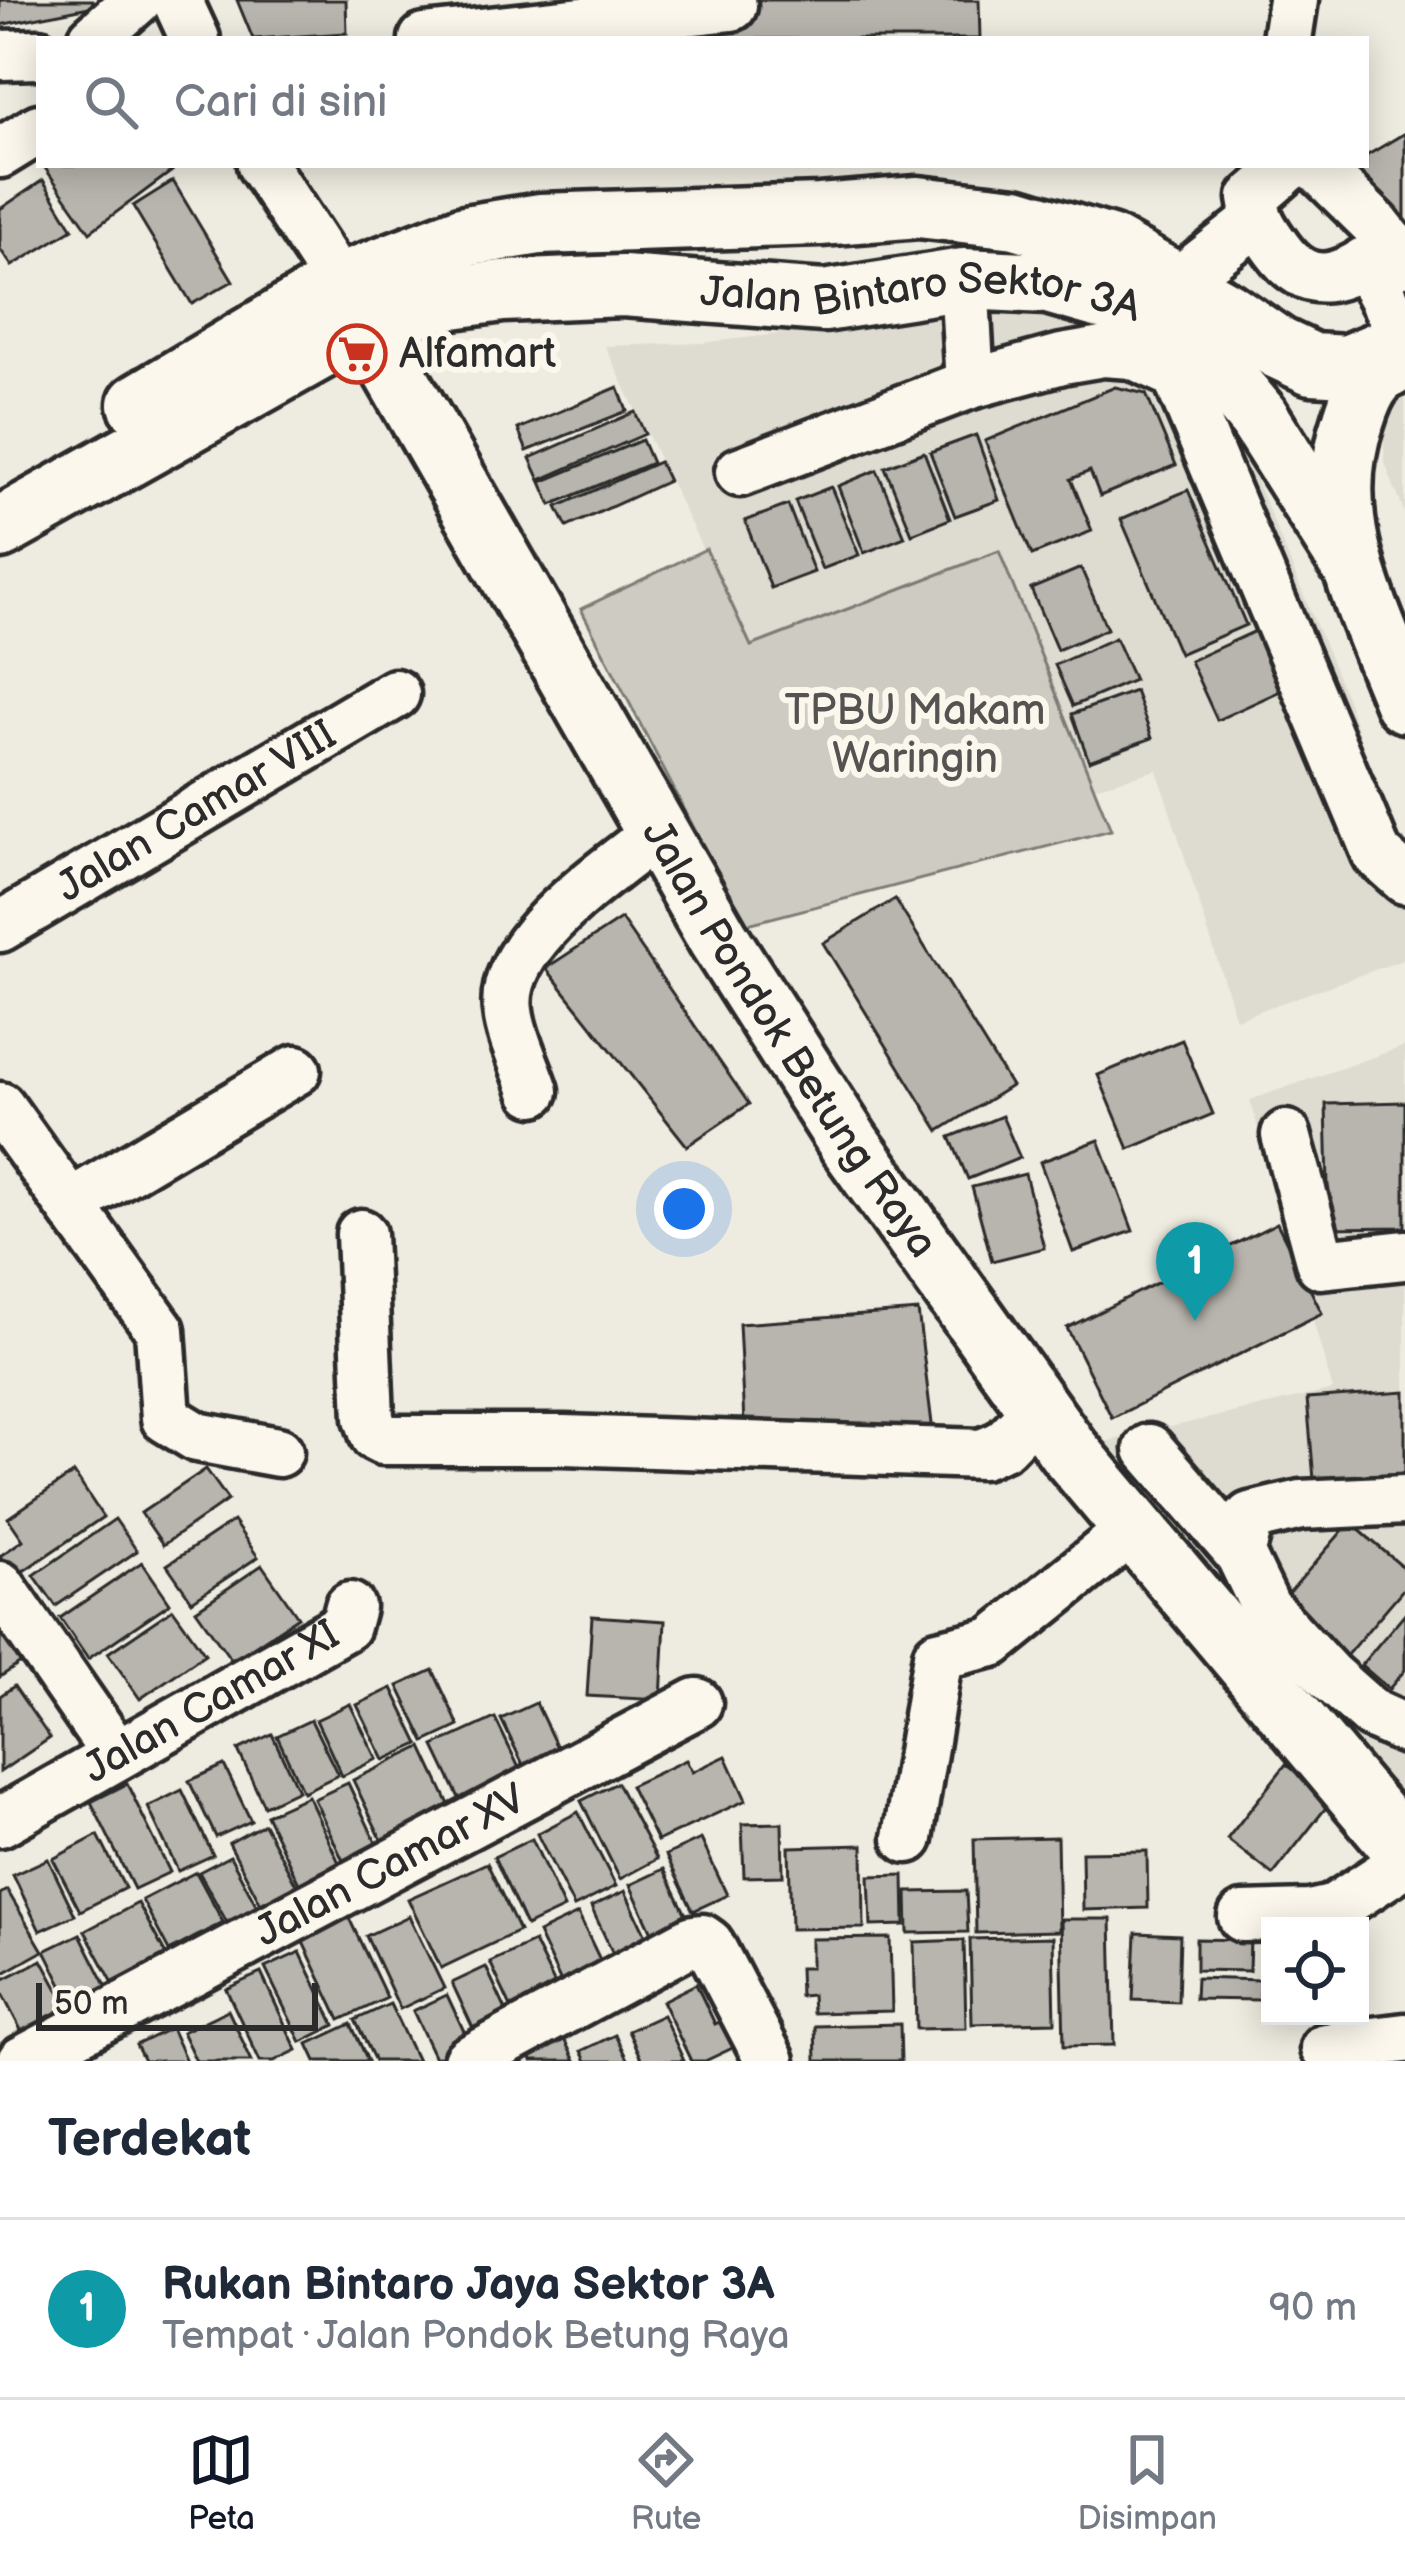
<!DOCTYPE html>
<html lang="id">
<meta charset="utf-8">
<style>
body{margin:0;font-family:"Balsamiq Sans",sans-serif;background:#f2f2f3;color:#1f2937}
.controls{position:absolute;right:36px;bottom:36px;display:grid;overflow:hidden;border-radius:0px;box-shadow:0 6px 30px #0003}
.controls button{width:108px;height:108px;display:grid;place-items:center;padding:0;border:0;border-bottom:3px solid #e0e1e3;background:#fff;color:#1f2937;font:60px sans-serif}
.scale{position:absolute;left:36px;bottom:30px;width:282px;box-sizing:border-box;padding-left:12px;border:6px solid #2b2b2b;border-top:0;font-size:33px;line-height:42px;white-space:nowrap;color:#2b2b2b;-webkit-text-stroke:9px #fbf7ec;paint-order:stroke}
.you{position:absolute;left:684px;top:1209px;width:42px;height:42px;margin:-30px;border:9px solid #fff;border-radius:50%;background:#1a73e8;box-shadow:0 0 0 18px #1a73e833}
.badge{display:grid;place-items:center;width:78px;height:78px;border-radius:50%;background:#111827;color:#fff;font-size:39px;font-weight:700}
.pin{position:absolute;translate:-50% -99px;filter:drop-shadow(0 3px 6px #0008)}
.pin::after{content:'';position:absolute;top:63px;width:42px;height:36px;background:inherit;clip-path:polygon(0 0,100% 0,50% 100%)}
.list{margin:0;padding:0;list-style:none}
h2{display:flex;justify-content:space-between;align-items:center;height:156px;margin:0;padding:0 48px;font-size:51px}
h2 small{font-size:39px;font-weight:400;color:#747a83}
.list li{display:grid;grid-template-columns:78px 1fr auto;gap:36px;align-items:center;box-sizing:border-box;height:180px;padding:0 48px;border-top:3px solid #e0e1e3}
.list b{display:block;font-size:45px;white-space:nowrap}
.list p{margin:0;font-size:39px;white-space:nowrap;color:#747a83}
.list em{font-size:39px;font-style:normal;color:#747a83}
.icon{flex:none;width:66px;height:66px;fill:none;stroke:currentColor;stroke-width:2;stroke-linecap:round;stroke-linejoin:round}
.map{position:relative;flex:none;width:1405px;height:2061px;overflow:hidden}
.search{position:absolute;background:#fff;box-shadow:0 6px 30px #0003;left:36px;right:36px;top:36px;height:132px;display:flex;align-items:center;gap:30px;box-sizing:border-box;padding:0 42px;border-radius:0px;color:#747a83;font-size:45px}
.sheet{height:336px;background:#fff}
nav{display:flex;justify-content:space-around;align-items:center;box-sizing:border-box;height:168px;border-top:3px solid #e0e1e3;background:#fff;font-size:33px;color:#747a83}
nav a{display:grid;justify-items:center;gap:6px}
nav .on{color:#111827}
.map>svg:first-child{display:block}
</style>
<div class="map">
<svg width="1405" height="2061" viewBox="0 0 1405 2061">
<rect width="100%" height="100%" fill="#eeebe0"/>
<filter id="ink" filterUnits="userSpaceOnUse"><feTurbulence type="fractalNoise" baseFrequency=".00833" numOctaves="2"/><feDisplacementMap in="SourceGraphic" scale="24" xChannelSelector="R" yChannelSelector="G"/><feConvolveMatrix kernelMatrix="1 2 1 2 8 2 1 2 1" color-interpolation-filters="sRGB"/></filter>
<g filter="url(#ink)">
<!-- built -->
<g fill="#dedbd1">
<polygon points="1074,308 1147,343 1238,437 1347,699 1405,877 1405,959 1236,1019 1157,770 1094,787 999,551 750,647 605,346 702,343 986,310"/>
<polygon points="1405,383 1405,514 1385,463 1381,406"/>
<polygon points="1405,1046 1405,1802 1403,1803 1100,1443 1333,1390 1250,1100"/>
</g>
<!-- green -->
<polygon fill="#cecbc2" stroke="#7c7b76" stroke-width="3" points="706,549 751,646 999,551 1111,830 744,925 581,609"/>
<!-- building -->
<g fill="#b8b5ae" stroke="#2b2b2b" stroke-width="3">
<polygon points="0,0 92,0 94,6 0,25"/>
<polygon points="237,0 346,0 347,33 253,39"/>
<polygon points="703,0 979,0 980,39 705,39"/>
<polygon points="1405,133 1405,217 1389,226 1343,170 1366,165 1366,156"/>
<polygon points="43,165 167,165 172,171 90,232"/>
<polygon points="43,180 73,229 12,266 0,249 0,209"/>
<polygon points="173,181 233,281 192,304 133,206"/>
<polygon points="618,387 627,411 527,451 518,429"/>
<polygon points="1115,387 1146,394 1176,465 1100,496 1090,471 1071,479 1092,531 1032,555 985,441"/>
<polygon points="635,412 645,434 540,480 530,458"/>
<polygon points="976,435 999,500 955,516 930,452"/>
<polygon points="642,440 652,463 551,505 541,482"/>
<polygon points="924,452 950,519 912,534 885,467"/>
<polygon points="659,462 668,481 567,527 557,507"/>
<polygon points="877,470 905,537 864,553 838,486"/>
<polygon points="831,487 859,555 822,569 795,501"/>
<polygon points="1188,490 1246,625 1179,654 1121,519"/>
<polygon points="788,505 814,572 771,588 745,521"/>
<polygon points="1081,568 1107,629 1057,650 1031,589"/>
<polygon points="1262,628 1289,687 1217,720 1190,661"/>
<polygon points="1115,638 1134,680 1073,706 1055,665"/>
<polygon points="1135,691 1152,738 1089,761 1072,714"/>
<polygon points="895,899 1011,1086 939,1131 823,943"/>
<polygon points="621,919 749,1104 687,1146 546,968"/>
<polygon points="1182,1040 1213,1114 1129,1149 1098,1075"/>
<polygon points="1405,1102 1405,1227 1329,1228 1326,1104"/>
<polygon points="1002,1116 1020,1158 968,1179 950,1137"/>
<polygon points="1099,1140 1133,1231 1073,1252 1040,1162"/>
<polygon points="1025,1174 1044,1248 992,1261 972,1187"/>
<polygon points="1277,1223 1322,1313 1112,1418 1067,1328"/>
<polygon points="918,1311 933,1432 744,1423 739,1324"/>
<polygon points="1405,1392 1405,1484 1315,1491 1307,1399"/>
<polygon points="206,1469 228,1500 163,1545 141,1513"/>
<polygon points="74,1473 103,1517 13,1578 0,1556 23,1540 8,1518"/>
<polygon points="115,1519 137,1551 56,1606 34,1575"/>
<polygon points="233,1521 258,1557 192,1601 167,1565"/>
<polygon points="1350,1522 1405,1569 1405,1587 1346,1656 1282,1601"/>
<polygon points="142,1562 170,1603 88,1659 60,1618"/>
<polygon points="262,1565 298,1617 232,1661 196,1610"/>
<polygon points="173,1609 205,1654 140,1699 108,1653"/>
<polygon points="1405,1613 1405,1670 1389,1689 1361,1665"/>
<polygon points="592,1616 665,1621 661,1700 587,1696"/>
<polygon points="12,1623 34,1654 0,1677 0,1631"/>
<polygon points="433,1670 459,1726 425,1742 398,1686"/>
<polygon points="14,1686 50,1738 0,1772 0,1696"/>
<polygon points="392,1688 419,1744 384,1760 357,1705"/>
<polygon points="536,1703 562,1758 528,1775 501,1719"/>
<polygon points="350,1704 377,1759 342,1776 316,1720"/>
<polygon points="495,1718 522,1774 461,1802 434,1746"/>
<polygon points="311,1720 338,1775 303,1792 277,1736"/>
<polygon points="272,1734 298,1790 264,1806 238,1750"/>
<polygon points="422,1747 454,1815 385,1847 353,1780"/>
<polygon points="726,1756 746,1800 657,1841 630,1786 686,1760 692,1772"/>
<polygon points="1286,1764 1332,1800 1273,1875 1227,1839"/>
<polygon points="224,1765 251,1821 216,1837 189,1781"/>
<polygon points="348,1783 380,1851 346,1867 314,1799"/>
<polygon points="617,1783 657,1859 620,1879 581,1801"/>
<polygon points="127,1784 170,1872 134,1889 91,1802"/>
<polygon points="182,1790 213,1855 178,1871 148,1807"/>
<polygon points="308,1796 342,1869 301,1888 266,1815"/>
<polygon points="578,1812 616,1886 574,1907 537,1834"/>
<polygon points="782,1823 783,1876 744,1877 742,1824"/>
<polygon points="264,1824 299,1890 263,1908 229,1843"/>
<polygon points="98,1835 125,1888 80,1911 53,1859"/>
<polygon points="1057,1837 1059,1931 976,1933 974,1839"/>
<polygon points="532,1839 564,1908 526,1926 494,1857"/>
<polygon points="701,1839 727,1895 693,1911 666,1855"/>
<polygon points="863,1845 864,1928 791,1929 789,1847"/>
<polygon points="1147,1851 1148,1908 1083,1910 1082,1852"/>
<polygon points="230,1856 259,1910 229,1926 199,1872"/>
<polygon points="48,1859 75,1915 40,1931 13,1875"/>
<polygon points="487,1863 519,1931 441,1968 408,1899"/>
<polygon points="664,1869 691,1925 656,1941 630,1885"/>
<polygon points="196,1872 223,1922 169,1951 142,1900"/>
<polygon points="904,1875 905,1925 871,1926 869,1876"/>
<polygon points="7,1890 43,1951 0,1975 0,1894"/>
<polygon points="625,1891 651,1946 617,1962 591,1907"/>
<polygon points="966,1891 968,1932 908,1933 907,1892"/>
<polygon points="138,1903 166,1955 113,1983 85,1931"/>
<polygon points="578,1914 605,1970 564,1989 538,1933"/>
<polygon points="348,1916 387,1998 340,2020 301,1938"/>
<polygon points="409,1916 444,1988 400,2009 366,1936"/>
<polygon points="1061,1919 1111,1919 1114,2045 1064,2046"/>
<polygon points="1136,1933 1180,1935 1178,2002 1133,2000"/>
<polygon points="80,1934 109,1991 74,2009 45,1951"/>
<polygon points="1053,1937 1055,2022 972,2024 970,1939"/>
<polygon points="890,1938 892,2011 813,2013 812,1995 800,1996 799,1968 811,1968 811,1939"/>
<polygon points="1196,1939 1250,1940 1249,1971 1196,1970"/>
<polygon points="964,1940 966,2028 916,2029 914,1942"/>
<polygon points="534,1942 561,1997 516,2018 490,1962"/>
<polygon points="300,1952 335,2025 301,2042 265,1968"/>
<polygon points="42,1960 69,2010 23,2034 0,1990 0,1981"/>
<polygon points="486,1967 512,2023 478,2039 452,1983"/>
<polygon points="261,1973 297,2050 274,2061 260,2061 226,1989"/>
<polygon points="1196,1978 1260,1980 1260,2000 1195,1999"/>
<polygon points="696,1984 715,2024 731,2017 743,2043 705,2061 691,2061 662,2001"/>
<polygon points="447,1995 469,2042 435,2058 413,2011"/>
<polygon points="390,2004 417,2061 375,2061 355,2020"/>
<polygon points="228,2010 252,2061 196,2061 182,2032"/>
<polygon points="663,2015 684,2061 642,2061 628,2031"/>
<polygon points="351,2024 368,2061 316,2061 308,2044"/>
<polygon points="900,2024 901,2061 816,2061 815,2026"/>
<polygon points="171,2028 186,2061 144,2061 136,2045"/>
<polygon points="561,2033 575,2061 532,2061 527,2049"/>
<polygon points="615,2035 628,2061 586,2061 581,2051"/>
</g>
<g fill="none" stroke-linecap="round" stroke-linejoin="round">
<defs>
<g id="minor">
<polyline points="177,0 195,39"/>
<polyline points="93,39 137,0"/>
<polyline points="424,39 732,6"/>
<polyline points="1287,39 1293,0"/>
<polyline points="0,55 39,54"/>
<polyline points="0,153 39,129"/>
<polyline points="262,165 340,284"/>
<path d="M1291 165 1253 198C1256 220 1264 231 1277 249 1315 301 1349 271 1394 246"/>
<polyline points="1315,165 1375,224 1405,262"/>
<polyline points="1364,262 1405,339"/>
<polyline points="964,279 970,384"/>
<polyline points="1177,283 1256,221"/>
<polyline points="740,472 970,384 1062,359 1103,352 1132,354 1176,374 1377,854 1405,879"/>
<path id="s1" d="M0 927 395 694"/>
<path d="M534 1091C526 1066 511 1038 508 1011 498 941 609 873 657 832"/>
<polyline points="0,1107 160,1330 166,1418 197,1437 278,1452"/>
<polyline points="1286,1135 1321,1264 1405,1255"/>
<polyline points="72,1203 296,1070"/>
<polyline points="361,1234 369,1418 375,1436 383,1440 564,1440 982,1454 1003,1445 1037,1410"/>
<polyline points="1149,1449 1240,1554"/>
<polyline points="1405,1500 1301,1505 1250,1517 1240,1554 1266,1608 1329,1676 1372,1714 1405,1729"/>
<polyline points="0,1586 116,1754"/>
<path id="s2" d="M0 1822 345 1626 350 1607"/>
<polyline points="908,1838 938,1655 993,1642 1134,1528"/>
<polyline points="1243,1917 1310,1915 1332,1910 1405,1862"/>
<polyline points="1325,2048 1405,2038"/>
<path id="s3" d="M22 2061 697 1703"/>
<polyline points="468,2061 693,1940 702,1939 709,1944 770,2061"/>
</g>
<g id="major">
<path id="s4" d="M340 284 366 323 718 938 849 1143 1068 1450 1405 1851"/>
<path d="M1405 358C1395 364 1381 370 1374 378 1364 389 1358 406 1354 419 1319 519 1369 610 1405 702"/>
<polyline points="139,404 340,284 465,236 540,224 820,215 918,207 1016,218 1109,246 1226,312 1278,348 1312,364 1346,366 1405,341"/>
<path id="s5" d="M0 528 366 323 438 300 502 291 623 286 824 301 964 279 1048 283 1132 307 1212 362 1258 417 1352 566"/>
</g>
</defs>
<!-- minor casing -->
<use href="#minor" stroke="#2b2b2b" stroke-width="57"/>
<!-- major casing -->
<use href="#major" stroke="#2b2b2b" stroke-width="69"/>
<!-- minor -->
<use href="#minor" stroke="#fbf7ec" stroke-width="48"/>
<!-- major -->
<use href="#major" stroke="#fbf7ec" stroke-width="60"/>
</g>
</g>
<!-- icons -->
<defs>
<symbol id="supermarket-ring" viewBox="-11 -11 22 22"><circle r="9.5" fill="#fbf7ec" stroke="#c8321e" stroke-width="1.5"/><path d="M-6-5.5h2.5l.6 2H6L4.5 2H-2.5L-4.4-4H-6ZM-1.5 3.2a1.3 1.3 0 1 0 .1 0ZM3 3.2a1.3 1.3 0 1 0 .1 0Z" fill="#c8321e"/></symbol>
</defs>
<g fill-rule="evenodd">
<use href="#supermarket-ring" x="324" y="321" width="66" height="66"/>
</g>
<g text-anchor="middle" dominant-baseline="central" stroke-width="12" stroke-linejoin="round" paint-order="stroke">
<!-- street labels -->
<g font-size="42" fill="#2b2b2b" stroke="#fbf7ec">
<text stroke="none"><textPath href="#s5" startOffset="981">Jalan Bintaro Sektor 3A</textPath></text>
<text stroke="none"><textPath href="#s1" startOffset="228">Jalan Camar VIII</textPath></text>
<text stroke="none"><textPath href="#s4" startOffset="879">Jalan Pondok Betung Raya</textPath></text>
<text stroke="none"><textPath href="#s2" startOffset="243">Jalan Camar XI</textPath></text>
<text stroke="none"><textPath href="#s3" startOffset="417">Jalan Camar XV</textPath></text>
</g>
<!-- poi labels -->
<g font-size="42" fill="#2b2b2b" stroke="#fbf7ec" text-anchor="start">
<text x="399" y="354">Alfamart</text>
</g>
<!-- park labels -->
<g font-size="42" fill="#545351" stroke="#fbf7ec">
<text x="915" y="711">TPBU Makam<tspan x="915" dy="48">Waringin</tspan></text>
</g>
</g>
</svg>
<div class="controls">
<button><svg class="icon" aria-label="locate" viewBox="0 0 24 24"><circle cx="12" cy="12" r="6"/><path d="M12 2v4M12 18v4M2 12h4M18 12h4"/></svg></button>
</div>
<div class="scale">50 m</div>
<div class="you"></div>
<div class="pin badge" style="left:1195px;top:1321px;background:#0f9aa8">1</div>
<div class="search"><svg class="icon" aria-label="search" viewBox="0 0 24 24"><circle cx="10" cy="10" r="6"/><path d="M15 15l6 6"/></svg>Cari di sini</div>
</div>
<section class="sheet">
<h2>Terdekat<small></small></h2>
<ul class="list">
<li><span class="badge" style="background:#0f9aa8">1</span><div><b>Rukan Bintaro Jaya Sektor 3A</b><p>Tempat · Jalan Pondok Betung Raya</p></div><em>90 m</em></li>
</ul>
</section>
<nav>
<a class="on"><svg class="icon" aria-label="map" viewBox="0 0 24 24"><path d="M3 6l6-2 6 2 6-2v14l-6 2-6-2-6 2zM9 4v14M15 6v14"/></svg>Peta</a>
<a><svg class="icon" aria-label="directions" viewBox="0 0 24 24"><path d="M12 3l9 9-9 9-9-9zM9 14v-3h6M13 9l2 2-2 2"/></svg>Rute</a>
<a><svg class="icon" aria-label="saved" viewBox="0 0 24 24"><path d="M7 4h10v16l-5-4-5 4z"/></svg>Disimpan</a>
</nav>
